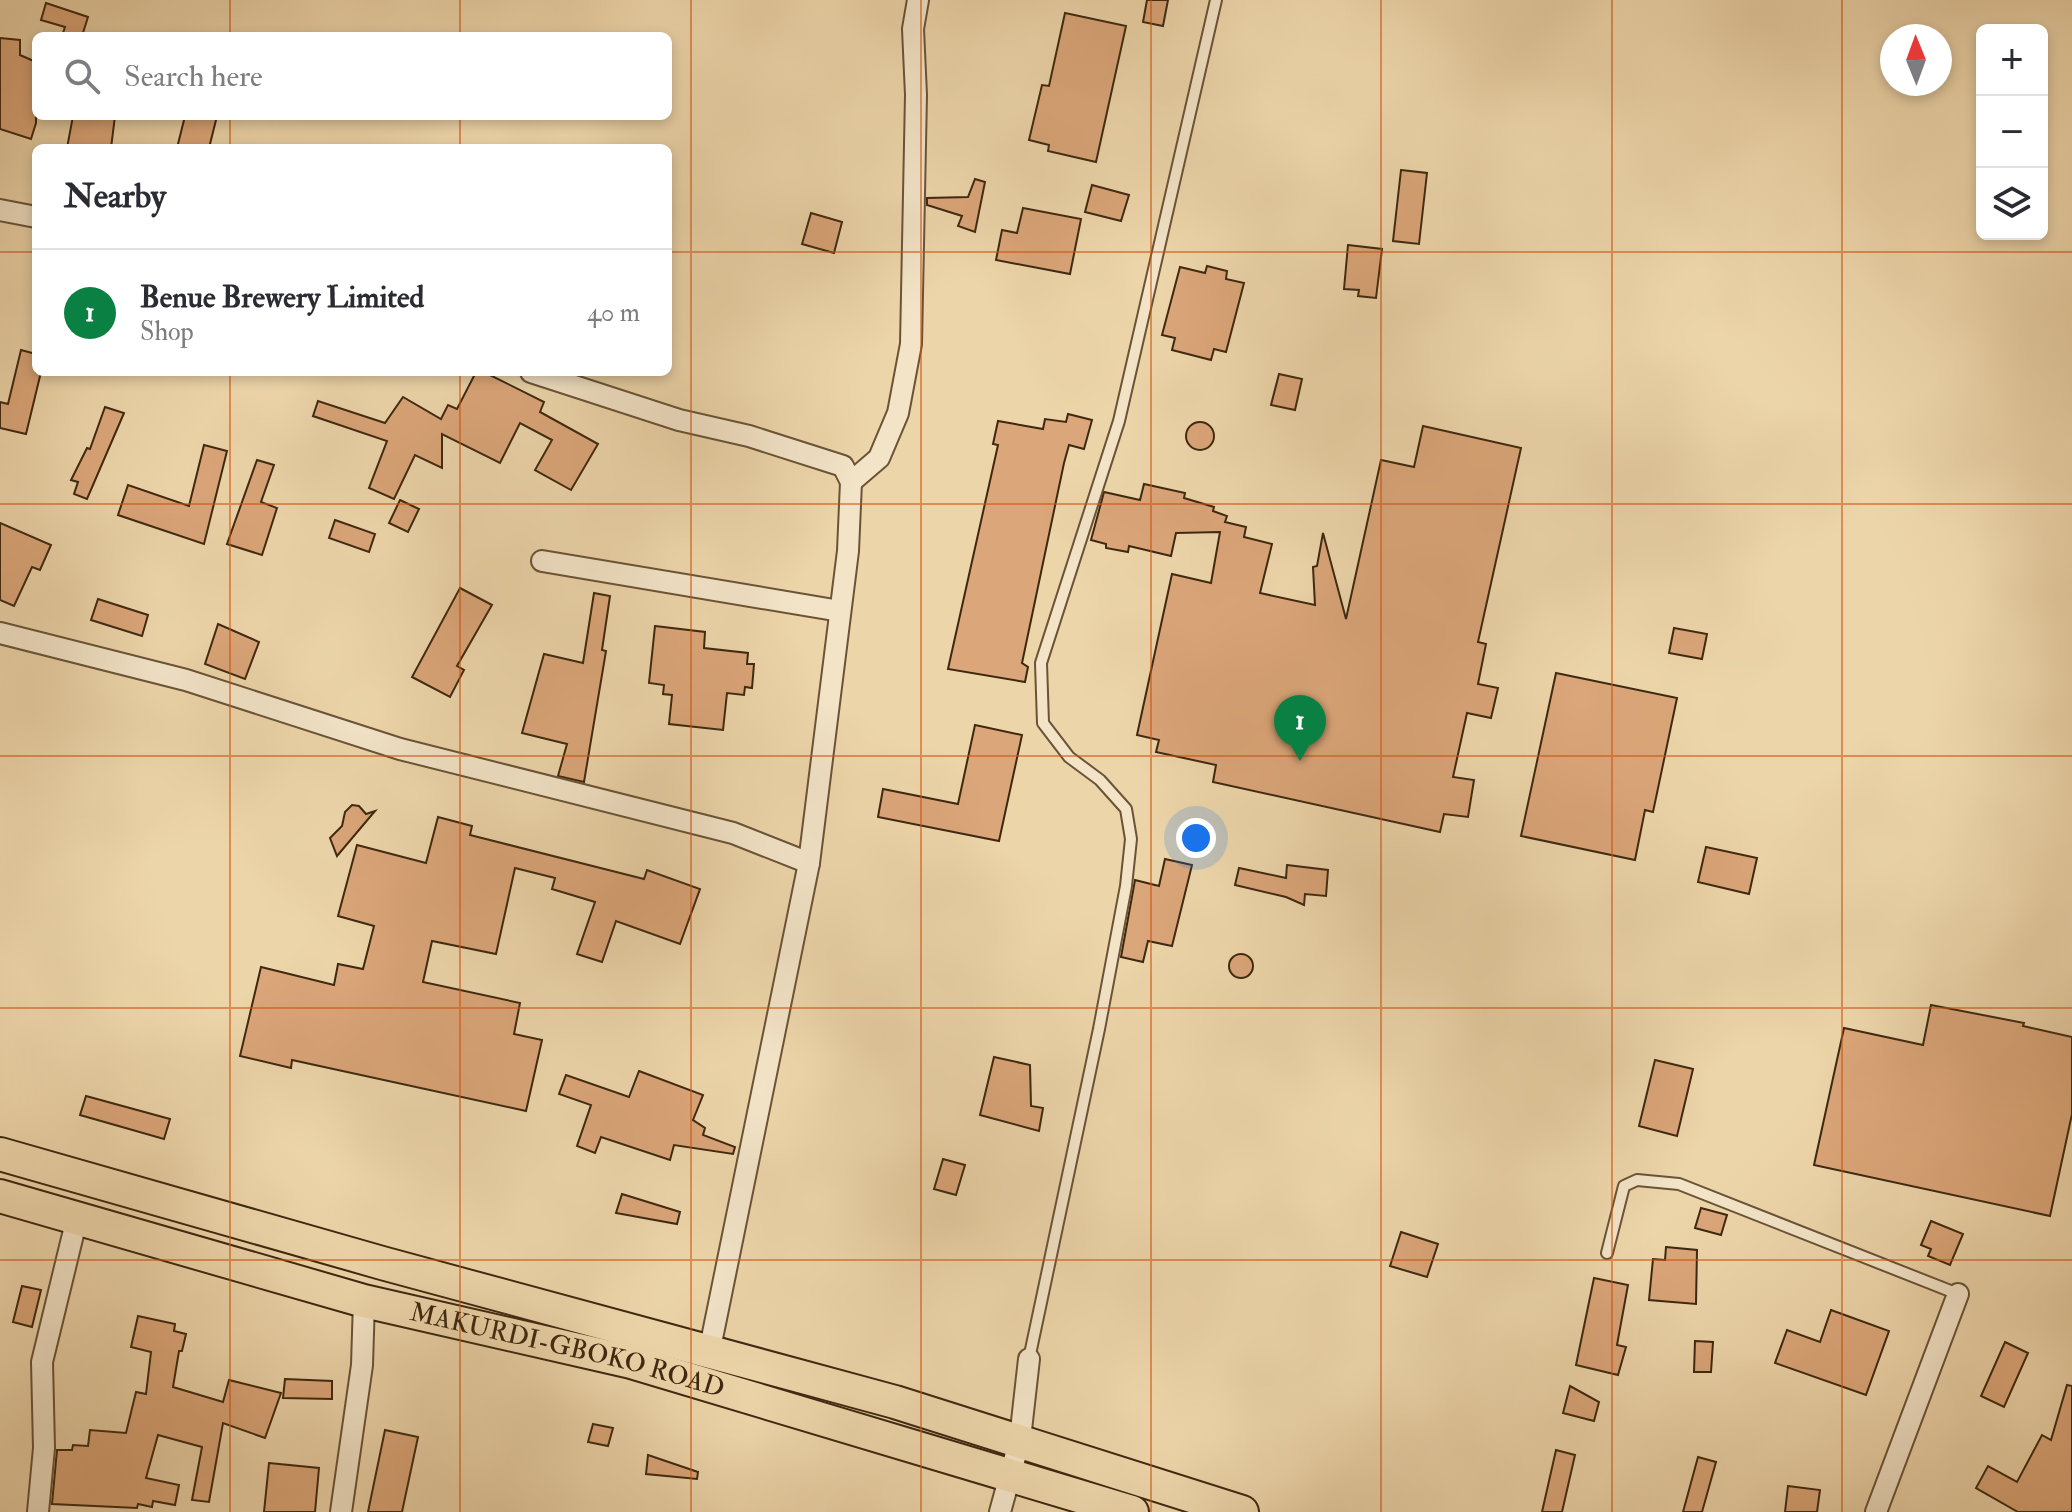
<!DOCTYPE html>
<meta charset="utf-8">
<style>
body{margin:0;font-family:"IM FELL Double Pica",serif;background:#f2f2f3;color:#2b2b33}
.controls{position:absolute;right:24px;top:24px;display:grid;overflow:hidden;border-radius:12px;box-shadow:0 4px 12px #0003}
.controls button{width:72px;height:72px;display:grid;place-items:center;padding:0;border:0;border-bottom:2px solid #e1e1e2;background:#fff;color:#2b2b33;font:40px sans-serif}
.compass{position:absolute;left:1880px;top:24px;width:72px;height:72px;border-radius:50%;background:#fff;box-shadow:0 4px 12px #0003;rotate:359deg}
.you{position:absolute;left:1196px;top:838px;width:28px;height:28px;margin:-20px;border:6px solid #fff;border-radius:50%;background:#1a73e8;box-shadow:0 0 0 12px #1a73e833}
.badge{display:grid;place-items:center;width:52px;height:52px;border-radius:50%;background:#0b8043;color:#fff;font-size:26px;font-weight:700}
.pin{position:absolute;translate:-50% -66px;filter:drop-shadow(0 2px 4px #0008)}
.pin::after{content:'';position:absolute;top:42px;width:28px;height:24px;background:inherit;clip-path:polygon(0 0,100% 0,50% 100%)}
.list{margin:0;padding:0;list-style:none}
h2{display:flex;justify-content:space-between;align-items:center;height:104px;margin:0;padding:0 32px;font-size:34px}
h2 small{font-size:26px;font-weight:400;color:#7c7c81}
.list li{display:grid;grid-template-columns:52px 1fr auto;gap:24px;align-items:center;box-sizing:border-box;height:128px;padding:0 32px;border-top:2px solid #e1e1e2}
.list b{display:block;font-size:30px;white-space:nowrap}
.list p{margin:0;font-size:26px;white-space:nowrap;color:#7c7c81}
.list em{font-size:26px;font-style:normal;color:#7c7c81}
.icon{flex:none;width:44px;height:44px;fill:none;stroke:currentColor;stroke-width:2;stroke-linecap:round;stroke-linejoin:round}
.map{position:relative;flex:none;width:2072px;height:1512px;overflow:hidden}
.search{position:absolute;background:#fff;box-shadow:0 4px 12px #0003;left:32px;top:32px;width:640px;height:88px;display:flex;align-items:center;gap:20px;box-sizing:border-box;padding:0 28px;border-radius:12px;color:#7c7c81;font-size:30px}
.panel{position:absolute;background:#fff;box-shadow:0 4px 12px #0003;left:32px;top:144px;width:640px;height:232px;border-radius:12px}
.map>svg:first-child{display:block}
</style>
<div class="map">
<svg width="2072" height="1512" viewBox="0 0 2072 1512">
<rect width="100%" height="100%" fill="#edd5aa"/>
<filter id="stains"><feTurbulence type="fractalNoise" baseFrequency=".0025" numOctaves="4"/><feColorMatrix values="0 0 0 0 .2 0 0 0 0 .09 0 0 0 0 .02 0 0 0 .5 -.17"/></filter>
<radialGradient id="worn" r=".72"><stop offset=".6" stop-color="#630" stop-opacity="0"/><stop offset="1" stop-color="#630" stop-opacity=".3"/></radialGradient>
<!-- building -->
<g fill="#dba679" stroke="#3e2810" stroke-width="2">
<polygon points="1147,0 1168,0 1163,26 1143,22"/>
<polygon points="46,3 88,17 82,36 62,36 65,27 41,20"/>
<polygon points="1065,13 1126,26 1096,162 1048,151 1049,145 1029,140 1042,85 1049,86"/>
<polygon points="0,38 20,40 20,55 36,62 36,123 31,139 0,129"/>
<polygon points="73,116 115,116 111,148 67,148"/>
<polygon points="185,116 217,116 209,148 177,148"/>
<polygon points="1401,170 1427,173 1419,244 1393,241"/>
<polygon points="975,179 985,182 975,232 958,226 962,216 927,205 927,198 968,197"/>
<polygon points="1092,185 1129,195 1121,221 1085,212"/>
<polygon points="1023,208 1081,219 1070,274 996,260 1002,230 1017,233"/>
<polygon points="811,213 842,222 834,253 802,244"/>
<polygon points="1348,245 1382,249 1376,298 1358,296 1359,290 1344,289"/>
<polygon points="1207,266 1227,271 1226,279 1244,283 1226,352 1214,349 1211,360 1172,350 1175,338 1162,335 1180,267 1205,273"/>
<polygon points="21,350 36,354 36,372 41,372 26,434 0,428 0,402 8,404"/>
<polygon points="476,372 484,372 544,402 540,412 598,444 571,490 535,470 552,440 520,423 500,463 442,434 442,468 415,455 394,499 369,488 387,441 313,416 318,401 385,423 403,397 441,419 448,405 457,409"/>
<polygon points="1279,374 1302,379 1295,410 1271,405"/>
<polygon points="105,407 124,413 87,499 74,494 78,482 71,480 87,448 90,449"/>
<polygon points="1068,414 1092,420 1084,449 1069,445 1064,463 1022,663 1028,667 1025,682 948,669 998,445 993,444 998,421 1043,429 1045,419 1066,422"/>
<circle cx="1200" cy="436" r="14"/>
<polygon points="1423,426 1521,448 1478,642 1486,644 1478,684 1498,688 1491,718 1467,713 1453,777 1474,780 1468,817 1444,814 1440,832 1213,782 1216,765 1156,752 1159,740 1137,735 1172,574 1211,583 1220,532 1176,533 1171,556 1129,546 1128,552 1106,548 1106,544 1091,540 1104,492 1140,500 1144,484 1185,493 1184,498 1214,507 1213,511 1227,516 1225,522 1246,527 1244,537 1272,544 1260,593 1315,605 1313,567 1317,566 1323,533 1346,619 1381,460 1414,467"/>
<polygon points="204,445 227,451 204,544 118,515 128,485 189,506"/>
<polygon points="257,460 274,465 261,502 277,508 262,555 227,544"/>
<polygon points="400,500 419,509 408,532 389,523"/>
<polygon points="335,520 375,534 369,552 329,538"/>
<polygon points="0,523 51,545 40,570 32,567 14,606 0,600"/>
<polygon points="460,588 492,605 457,666 464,670 450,697 412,677"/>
<polygon points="594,593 610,596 602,650 606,651 584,782 558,776 567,744 522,733 544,654 583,663"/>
<polygon points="98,599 148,615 142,636 91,620"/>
<polygon points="218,624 259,642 245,679 205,664"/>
<polygon points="655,626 705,632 704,648 748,653 747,664 754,664 752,688 745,687 744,695 727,693 723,730 669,724 672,695 663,694 664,685 649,683"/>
<polygon points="1674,628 1707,634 1702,659 1669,653"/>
<polygon points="1556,673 1677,698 1653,812 1645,810 1635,860 1521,836"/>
<polygon points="975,725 1022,735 999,841 878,817 883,789 958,804"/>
<polygon points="352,805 359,806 366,814 375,811 337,856 330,838 342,826 345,812"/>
<polygon points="438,817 472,826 470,835 644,879 647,870 700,889 680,944 616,921 602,962 577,954 595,902 552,889 555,878 515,868 496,954 432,941 423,982 520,1003 514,1034 542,1040 526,1111 292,1060 291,1068 240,1056 261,967 334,985 338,964 363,969 374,926 338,916 357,845 426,863"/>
<polygon points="1706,847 1757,858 1749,894 1698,882"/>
<polygon points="1165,859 1192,865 1172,946 1148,941 1143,962 1121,957 1135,880 1159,886"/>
<polygon points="1287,865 1328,870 1326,896 1305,894 1304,905 1286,897 1235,885 1239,868 1286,878"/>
<circle cx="1241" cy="966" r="12"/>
<polygon points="1931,1005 2024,1023 2023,1026 2072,1037 2072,1114 2050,1216 1814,1165 1844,1028 1923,1045"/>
<polygon points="994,1057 1030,1065 1031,1106 1043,1108 1039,1131 980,1115"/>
<polygon points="1655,1060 1693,1069 1677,1136 1639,1126"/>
<polygon points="639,1071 703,1095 693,1120 705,1128 703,1135 735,1147 733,1154 674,1145 670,1160 601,1137 595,1153 577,1146 591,1105 559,1094 566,1075 629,1097"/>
<polygon points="86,1096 170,1119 164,1139 80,1115"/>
<polygon points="943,1159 965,1165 956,1195 934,1189"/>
<polygon points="622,1194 680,1212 677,1224 616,1213"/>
<polygon points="1701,1208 1727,1215 1721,1235 1695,1228"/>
<polygon points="1931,1221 1963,1234 1950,1265 1928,1256 1931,1249 1921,1245"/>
<polygon points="1401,1232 1438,1244 1427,1277 1390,1266"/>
<polygon points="1666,1247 1697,1250 1696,1304 1649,1300 1653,1259 1665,1260"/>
<polygon points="1594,1278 1628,1285 1617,1345 1626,1347 1618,1375 1576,1365"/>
<polygon points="22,1286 41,1290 32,1327 13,1322"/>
<polygon points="1831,1310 1889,1331 1866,1395 1775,1363 1787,1330 1820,1342"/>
<polygon points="138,1316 175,1324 174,1331 186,1334 182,1351 179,1351 173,1387 223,1402 229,1380 281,1393 265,1438 223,1423 209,1502 192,1500 202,1447 158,1435 146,1478 179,1485 175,1505 153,1501 152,1507 138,1504 137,1508 52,1504 57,1450 72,1450 73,1445 88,1446 90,1430 126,1433 136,1392 146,1394 151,1352 131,1347"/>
<polygon points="1695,1341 1713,1342 1711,1372 1694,1372"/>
<polygon points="2005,1342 2028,1353 2004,1407 1981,1396"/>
<polygon points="285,1379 332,1381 332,1399 283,1398"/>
<polygon points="2067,1385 2072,1386 2072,1512 2018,1512 1976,1488 1988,1466 2017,1482 2042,1435 2051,1440"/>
<polygon points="1570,1386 1599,1402 1594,1421 1563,1413"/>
<polygon points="593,1424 613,1428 608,1446 588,1442"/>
<polygon points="385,1430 418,1437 402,1512 368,1512"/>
<polygon points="1556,1450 1575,1455 1562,1512 1542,1512"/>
<polygon points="648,1455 698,1472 697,1479 646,1474"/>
<polygon points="1698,1457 1716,1462 1702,1512 1683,1512"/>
<polygon points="269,1463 319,1468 315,1512 264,1512"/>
<polygon points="1788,1486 1820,1490 1817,1512 1785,1512"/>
</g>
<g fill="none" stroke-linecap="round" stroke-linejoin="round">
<defs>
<g id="service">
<polyline points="1607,1253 1624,1186 1637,1180 1679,1184 1958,1294"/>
<polyline points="1029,1359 1099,1029 1126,886 1131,839 1126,809 1100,780 1069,757 1043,723 1041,663 1119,421 1216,0"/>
</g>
<g id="minor">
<polyline points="0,210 36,217"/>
<polyline points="531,372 679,420 749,436 843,466 851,482 848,551 809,863 709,1353"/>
<polyline points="851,482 879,458 898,413 911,344 916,95 913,29 918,0"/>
<polyline points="542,561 840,611"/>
<polyline points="0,633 186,680 400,749 733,833 809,863"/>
<polyline points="38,1512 44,1448 42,1362 77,1218"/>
<polyline points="341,1512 362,1365 364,1301"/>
<polyline points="1000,1512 1020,1439 1029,1359"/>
<polyline points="1876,1512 1958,1294"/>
</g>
<g id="primary">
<polyline points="0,1154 382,1263 895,1402 1242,1512"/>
<path id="s1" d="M0 1196 364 1301 631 1362 1132 1512"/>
</g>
</defs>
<!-- service casing -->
<use href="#service" stroke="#6a5336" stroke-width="14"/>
<!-- minor casing -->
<use href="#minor" stroke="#6a5336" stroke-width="24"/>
<!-- primary casing -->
<use href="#primary" stroke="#3e2810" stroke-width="36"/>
<!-- service -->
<use href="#service" stroke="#f3e4c8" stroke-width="10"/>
<!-- minor -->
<use href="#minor" stroke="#f3e4c8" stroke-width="20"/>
<!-- primary -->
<use href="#primary" stroke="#edd5aa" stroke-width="32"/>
</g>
<!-- grid -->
<path fill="none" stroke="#ce520d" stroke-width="2" stroke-opacity="0.55" d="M230 0V36M460 0V36M691 0V1512M921 0V1512M1151 0V1512M1381 0V1512M1612 0V1512M1842 0V1512M230 116V148M460 116V148M0 252H36M668 252H2072M230 372V1512M460 372V1512M0 504H2072M0 756H2072M0 1008H2072M0 1260H2072"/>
<g text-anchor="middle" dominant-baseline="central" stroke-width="7" stroke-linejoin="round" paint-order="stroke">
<!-- street labels -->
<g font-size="26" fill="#3e2810" stroke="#f3e4c8">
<text stroke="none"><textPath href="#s1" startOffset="588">MAKURDI-GBOKO ROAD</textPath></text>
</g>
</g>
<rect width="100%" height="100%" filter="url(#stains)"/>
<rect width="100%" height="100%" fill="url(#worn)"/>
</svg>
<div class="controls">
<button>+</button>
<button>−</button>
<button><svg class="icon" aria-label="layers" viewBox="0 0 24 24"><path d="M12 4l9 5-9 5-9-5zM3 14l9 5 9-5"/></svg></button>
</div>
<svg class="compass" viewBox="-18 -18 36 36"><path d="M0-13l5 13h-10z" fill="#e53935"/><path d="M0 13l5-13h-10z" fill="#7c7c81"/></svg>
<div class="you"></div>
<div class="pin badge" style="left:1300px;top:761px">1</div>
<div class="search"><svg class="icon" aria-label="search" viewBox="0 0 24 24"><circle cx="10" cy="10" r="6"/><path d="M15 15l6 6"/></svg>Search here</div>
<section class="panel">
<h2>Nearby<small></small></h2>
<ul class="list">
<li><span class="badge">1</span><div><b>Benue Brewery Limited</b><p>Shop</p></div><em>40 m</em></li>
</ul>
</section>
</div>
